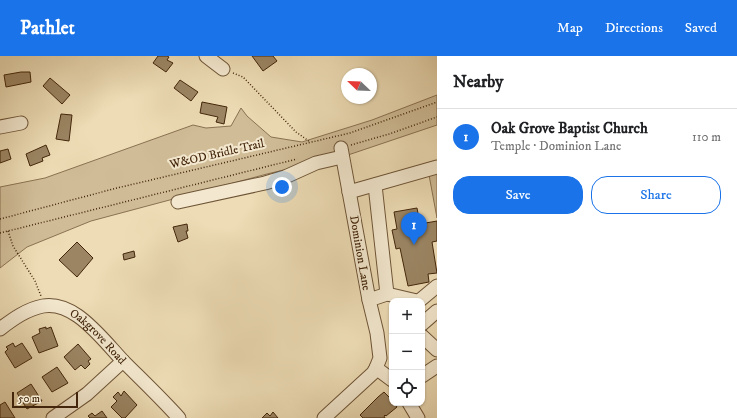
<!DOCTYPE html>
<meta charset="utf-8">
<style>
body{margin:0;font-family:"IM FELL DW Pica",serif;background:#f6f6f6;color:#202124}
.controls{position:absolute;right:12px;bottom:12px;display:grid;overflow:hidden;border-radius:8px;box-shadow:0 1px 3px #0004}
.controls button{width:36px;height:36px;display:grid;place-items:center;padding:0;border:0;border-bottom:1px solid #e0e0e0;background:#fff;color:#202124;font:20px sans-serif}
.compass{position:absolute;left:341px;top:12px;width:36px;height:36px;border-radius:50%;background:#fff;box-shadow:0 1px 3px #0004;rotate:293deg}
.scale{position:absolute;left:12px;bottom:10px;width:66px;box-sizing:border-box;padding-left:4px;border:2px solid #43260b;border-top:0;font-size:11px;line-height:14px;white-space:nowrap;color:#43260b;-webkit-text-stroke:3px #f3e8cf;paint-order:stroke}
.you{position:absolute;left:282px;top:131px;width:14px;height:14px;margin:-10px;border:3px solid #fff;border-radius:50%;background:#1a73e8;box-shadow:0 0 0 6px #1a73e833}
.badge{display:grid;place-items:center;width:26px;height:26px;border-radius:50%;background:#1a73e8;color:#fff;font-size:13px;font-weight:700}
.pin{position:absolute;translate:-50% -33px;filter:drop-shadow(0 1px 2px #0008)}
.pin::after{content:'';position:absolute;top:21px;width:14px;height:12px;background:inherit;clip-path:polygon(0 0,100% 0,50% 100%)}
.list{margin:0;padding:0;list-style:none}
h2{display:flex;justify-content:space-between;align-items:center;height:52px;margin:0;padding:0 16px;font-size:17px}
h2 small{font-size:13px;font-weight:400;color:#757577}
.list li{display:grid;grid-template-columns:26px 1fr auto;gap:12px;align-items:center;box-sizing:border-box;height:56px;padding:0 16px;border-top:1px solid #e0e0e0}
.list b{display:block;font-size:15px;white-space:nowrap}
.list p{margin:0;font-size:13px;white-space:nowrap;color:#757577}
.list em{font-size:13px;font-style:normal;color:#757577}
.actions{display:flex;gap:8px;padding:12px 16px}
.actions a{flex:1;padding:9px 0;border:1px solid #1a73e8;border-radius:16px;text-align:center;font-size:14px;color:#1a73e8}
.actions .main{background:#1a73e8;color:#fff}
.icon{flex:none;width:22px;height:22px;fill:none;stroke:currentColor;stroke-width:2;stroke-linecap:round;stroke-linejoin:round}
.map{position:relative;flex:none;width:437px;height:362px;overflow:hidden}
header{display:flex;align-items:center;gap:24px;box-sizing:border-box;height:56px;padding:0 20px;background:#1a73e8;color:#fff}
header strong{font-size:19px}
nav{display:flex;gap:22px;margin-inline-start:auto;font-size:14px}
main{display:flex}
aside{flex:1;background:#fff}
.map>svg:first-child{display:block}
</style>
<header>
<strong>Pathlet</strong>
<nav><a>Map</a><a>Directions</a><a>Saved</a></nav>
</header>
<main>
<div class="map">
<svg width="437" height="362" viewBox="0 0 437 362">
<rect width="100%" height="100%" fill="#eddcb5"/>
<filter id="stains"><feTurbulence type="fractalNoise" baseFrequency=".005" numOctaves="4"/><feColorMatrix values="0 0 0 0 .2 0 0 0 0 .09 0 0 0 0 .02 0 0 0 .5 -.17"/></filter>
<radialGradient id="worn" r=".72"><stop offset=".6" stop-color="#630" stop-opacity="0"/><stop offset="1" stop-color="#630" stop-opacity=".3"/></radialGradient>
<!-- green -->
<g fill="#d0bd98" stroke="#8a7252">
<polygon points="437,39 437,69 351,98 267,118 91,165 27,191 0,212 0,131 45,122 193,69 206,72 231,70 241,52 247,60 271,81 302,86 372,64"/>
<polygon points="437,117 437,162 429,119"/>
</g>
<!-- building -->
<g fill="#9b8563" stroke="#43260b">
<polygon points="158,0 167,0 169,1 167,4 173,7 166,16 153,7"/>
<polygon points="252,0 273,0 277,5 263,15"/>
<polygon points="21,16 30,16 31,26 6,31 4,19"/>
<polygon points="50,22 70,39 62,48 43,30"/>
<polygon points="180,24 198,36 191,45 174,32"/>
<polygon points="202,46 227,51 224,68 216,66 218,61 200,57"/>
<polygon points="61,58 72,59 69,85 56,83"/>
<polygon points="46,89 50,99 42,102 43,105 30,110 26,98"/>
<polygon points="8,93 11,103 0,107 0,95"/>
<polygon points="417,152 420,168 437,165 437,185 432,186 437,217 428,218 429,226 408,230 400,192 396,193 392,174 397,173 394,156"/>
<polygon points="187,168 188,175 186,175 188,182 178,186 173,171"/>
<polygon points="77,186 93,202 77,221 59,204"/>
<polygon points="134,195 135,201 124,204 123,198"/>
<polygon points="46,271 46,273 51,271 58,290 39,297 32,281 40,277 39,273"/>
<polygon points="13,287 15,291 22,287 32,302 15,312 5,296 8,293 6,291"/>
<polygon points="78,288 91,303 88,305 90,308 85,313 81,309 75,314 64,301"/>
<polygon points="57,311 68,327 52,336 42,321"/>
<polygon points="31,328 42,345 27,353 17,337"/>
<polygon points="124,335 137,349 125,362 122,362 111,351 117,345 113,341 118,336 121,340"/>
<polygon points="384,336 392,344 392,347 394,347 397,351 386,360 385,359 384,360 385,362 363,362 360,359 378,341"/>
<polygon points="5,346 15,362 0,362 0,349"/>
<polygon points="102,355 107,362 90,362 88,360 92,357 95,360"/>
<polygon points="273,356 278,362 262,362 267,357 270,360"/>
</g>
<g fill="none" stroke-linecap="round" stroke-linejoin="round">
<defs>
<g id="minor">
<polyline points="206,0 223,13"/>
<polyline points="0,71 21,67"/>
<polyline points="375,129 387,238"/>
<polyline points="349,136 437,111"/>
<polyline points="178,146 265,127 285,121 316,107 342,101"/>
<polyline points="369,244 387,238 417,245"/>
<polyline points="419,245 437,230"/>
<polyline points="422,268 437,255"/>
<path id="s1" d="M0 273C13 263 27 253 43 250 55 248 68 253 78 260 95 272 109 290 123 305 142 324 161 342 179 362"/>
<polyline points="422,280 437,294"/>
<polyline points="376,312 392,324"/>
<polyline points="422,320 437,310"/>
<polyline points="409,347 418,362"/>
<polyline points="53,362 87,338 123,305"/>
<polyline points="324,362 373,317 376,312 380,302 377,277 369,244 341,92"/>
</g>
</defs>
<!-- minor casing -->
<use href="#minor" stroke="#6e5436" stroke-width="15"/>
<!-- path -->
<g stroke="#43260b" stroke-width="1.5" stroke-dasharray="1 2" stroke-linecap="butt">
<polyline points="233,17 243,21 296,76 310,86"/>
<polyline points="351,89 389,78 437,61"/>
<polyline points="0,163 117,132 350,77 437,46"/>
<polyline points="8,175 13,190 35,225 41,240"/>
<polyline points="0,177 297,103"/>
</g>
<!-- minor -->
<use href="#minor" stroke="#f3e8cf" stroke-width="13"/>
</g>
<g text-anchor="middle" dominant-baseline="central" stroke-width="4" stroke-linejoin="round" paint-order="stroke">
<!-- street labels -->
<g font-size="12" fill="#43260b" stroke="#f3e8cf">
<text transform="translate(217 98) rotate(-13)">W&amp;OD Bridle Trail</text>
<text transform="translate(360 197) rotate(80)">Dominion Lane</text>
<text stroke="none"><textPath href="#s1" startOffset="115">Oakgrove Road</textPath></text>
</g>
</g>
<rect width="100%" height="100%" filter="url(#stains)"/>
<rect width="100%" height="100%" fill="url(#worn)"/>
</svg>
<div class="controls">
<button>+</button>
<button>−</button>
<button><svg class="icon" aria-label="locate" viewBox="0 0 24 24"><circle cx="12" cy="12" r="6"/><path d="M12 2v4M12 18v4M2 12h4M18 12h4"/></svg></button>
</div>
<svg class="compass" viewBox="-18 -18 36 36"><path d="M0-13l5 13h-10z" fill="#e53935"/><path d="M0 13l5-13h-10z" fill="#757577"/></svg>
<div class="scale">50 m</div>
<div class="you"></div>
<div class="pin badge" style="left:414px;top:189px">1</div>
</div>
<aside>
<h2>Nearby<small></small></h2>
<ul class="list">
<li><span class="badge">1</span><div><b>Oak Grove Baptist Church</b><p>Temple · Dominion Lane</p></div><em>110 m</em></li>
</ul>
<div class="actions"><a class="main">Save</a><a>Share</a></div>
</aside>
</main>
